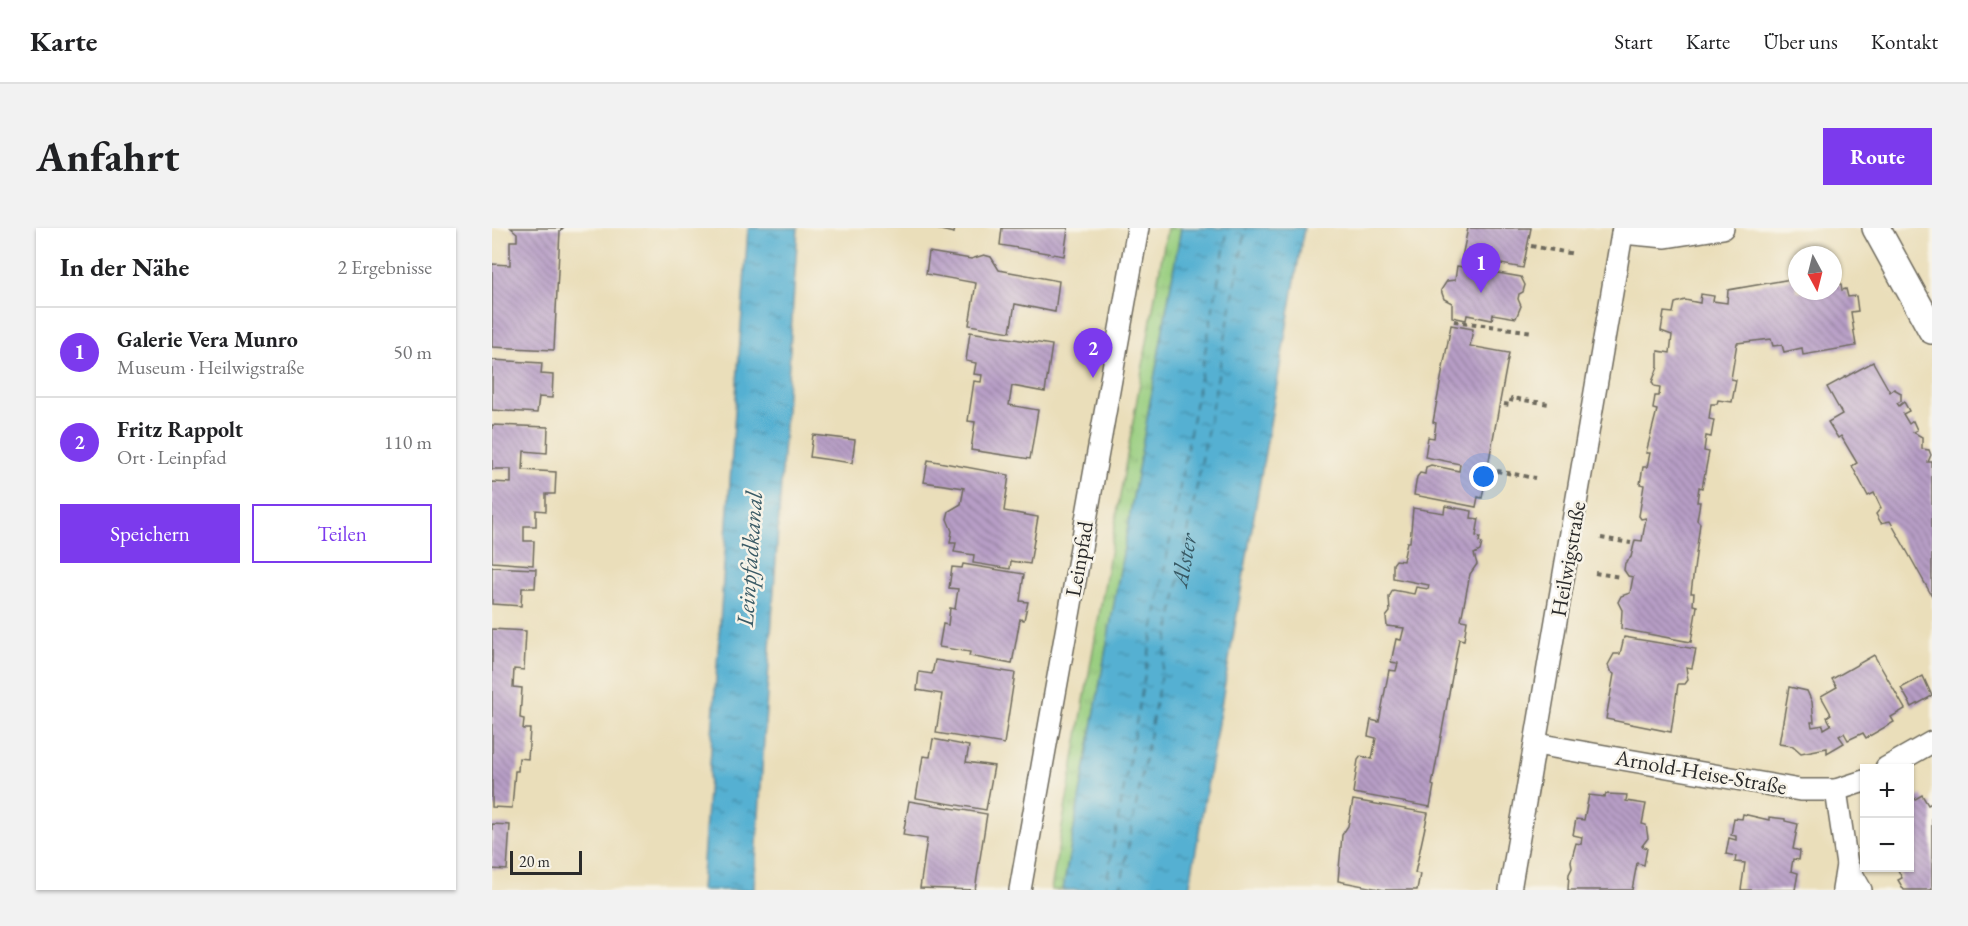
<!DOCTYPE html>
<html lang="de">
<meta charset="utf-8">
<style>
body{margin:0;font-family:"EB Garamond",serif;background:#f2f2f2;color:#202124}
.controls{position:absolute;right:18px;bottom:18px;display:grid;overflow:hidden;border-radius:0px;box-shadow:0 2px 4px #0004}
.controls button{width:54px;height:54px;display:grid;place-items:center;padding:0;border:0;border-bottom:2px solid #e0e0e0;background:#fff;color:#202124;font:30px sans-serif}
.compass{position:absolute;left:1296px;top:18px;width:54px;height:54px;border-radius:50%;background:#fff;box-shadow:0 2px 4px #0004;rotate:173deg}
.scale{position:absolute;left:18px;bottom:15px;width:72px;box-sizing:border-box;padding-left:6px;border:3px solid #2b2b2b;border-top:0;font-size:16px;line-height:21px;white-space:nowrap;color:#2b2b2b;-webkit-text-stroke:4px #f7f3e8;paint-order:stroke}
.you{position:absolute;left:992px;top:249px;width:21px;height:21px;margin:-15px;border:4px solid #fff;border-radius:50%;background:#1a73e8;box-shadow:0 0 0 9px #1a73e833}
.badge{display:grid;place-items:center;width:39px;height:39px;border-radius:50%;background:#7c3aed;color:#fff;font-size:20px;font-weight:700}
.pin{position:absolute;translate:-50% -50px;filter:drop-shadow(0 2px 3px #0008)}
.pin::after{content:'';position:absolute;top:32px;width:21px;height:18px;background:inherit;clip-path:polygon(0 0,100% 0,50% 100%)}
.list{margin:0;padding:0;list-style:none}
h2{display:flex;justify-content:space-between;align-items:center;height:78px;margin:0;padding:0 24px;font-size:26px}
h2 small{font-size:20px;font-weight:400;color:#757577}
.list li{display:grid;grid-template-columns:39px 1fr auto;gap:18px;align-items:center;box-sizing:border-box;height:90px;padding:0 24px;border-top:2px solid #e0e0e0}
.list b{display:block;font-size:22px;white-space:nowrap}
.list p{margin:0;font-size:20px;white-space:nowrap;color:#757577}
.list em{font-size:20px;font-style:normal;color:#757577}
.actions{display:flex;gap:12px;padding:18px 24px}
.actions a{flex:1;padding:14px 0;border:2px solid #7c3aed;border-radius:0px;text-align:center;font-size:21px;color:#7c3aed}
.actions .main{background:#7c3aed;color:#fff}
.map{position:relative;flex:none;width:1440px;height:662px;overflow:hidden;border-radius:0px}
header{display:flex;align-items:center;gap:36px;box-sizing:border-box;height:84px;padding:0 30px;background:#fff;border-bottom:2px solid #e0e0e0}
header strong{font-size:28px}
nav{display:flex;gap:33px;margin-inline-start:auto;font-size:21px}
.intro{display:flex;align-items:center;justify-content:space-between;box-sizing:border-box;height:144px;padding:0 36px}
h1{margin:0;font-size:42px}
.button{padding:15px 27px;border-radius:0px;background:#7c3aed;color:#fff;font-size:21px;font-weight:700}
main{display:flex;gap:36px;padding:0 36px}
aside{flex:1;background:#fff;border-radius:0px;box-shadow:0 2px 4px #0004}
.map>svg:first-child{display:block}
</style>
<header>
<strong>Karte</strong>
<nav><a>Start</a><a>Karte</a><a>Über uns</a><a>Kontakt</a></nav>
</header>
<div class="intro"><h1>Anfahrt</h1><a class="button">Route</a></div>
<main>
<aside>
<h2>In der Nähe<small>2 Ergebnisse</small></h2>
<ul class="list">
<li><span class="badge">1</span><div><b>Galerie Vera Munro</b><p>Museum · Heilwigstraße</p></div><em>50 m</em></li>
<li><span class="badge">2</span><div><b>Fritz Rappolt</b><p>Ort · Leinpfad</p></div><em>110 m</em></li>
</ul>
<div class="actions"><a class="main">Speichern</a><a>Teilen</a></div>
</aside>
<div class="map">
<svg width="1440" height="662" viewBox="0 0 1440 662">
<defs>
<pattern id="grass-tufts" width="24" height="20" patternUnits="userSpaceOnUse" patternTransform="scale(1.5)"><rect width="24" height="20" fill="#98ce7f"/><path d="M3 7l-1-3M5 7V3M7 7l1-3M15 17l-1-3M17 17v-4M19 17l1-3" fill="none" stroke="#83b16e"/></pattern>
<pattern id="water-ripples" width="26" height="14" patternUnits="userSpaceOnUse" patternTransform="scale(1.5)"><rect width="26" height="14" fill="#54b0d2"/><path d="M2 4q2-2 4 0t4 0M15 11q2-2 4 0t4 0" fill="none" stroke="#468fab"/></pattern>
<pattern id="building-back-hatch" width="6" height="6" patternUnits="userSpaceOnUse" patternTransform="scale(1.5)"><rect width="6" height="6" fill="#b79ec6"/><path d="M-1 5l2 2M0 0l6 6M5-1l2 2" fill="none" stroke="#9581a1"/></pattern>
</defs>
<rect width="100%" height="100%" fill="#f7f3e8"/>
<filter id="ink" filterUnits="userSpaceOnUse"><feTurbulence type="fractalNoise" baseFrequency=".0167" numOctaves="2"/><feDisplacementMap in="SourceGraphic" scale="12" xChannelSelector="R" yChannelSelector="G"/><feConvolveMatrix kernelMatrix="1 2 1 2 8 2 1 2 1" color-interpolation-filters="sRGB"/></filter>
<filter id="wash" filterUnits="userSpaceOnUse"><feTurbulence type="fractalNoise" baseFrequency=".008" numOctaves="4" result="noise"/><feDisplacementMap in="SourceGraphic" scale="24" xChannelSelector="R" yChannelSelector="G"/><feGaussianBlur stdDeviation="1.35" result="paint"/><feColorMatrix in="noise" values="0 0 0 0 0 0 0 0 0 0 0 0 0 0 0 0 0 1.4 0 .05"/><feComposite in="paint" operator="in"/></filter>
<g filter="url(#wash)">
<rect width="100%" height="100%" fill="#eadeba"/>
<!-- grass -->
<polygon fill="url(#grass-tufts)" stroke="#627c55" stroke-width="1.5" points="675,0 689,0 571,662 559,662"/>
<!-- water -->
<g fill="url(#water-ripples)" stroke="#406e7e" stroke-width="1.5">
<polygon points="256,0 306,0 262,662 209,662"/>
<polygon points="689,0 812,0 697,662 571,662"/>
</g>
<g fill="none" stroke-linecap="round" stroke-linejoin="round">
<!-- ferry -->
<g stroke="#395a65" stroke-width="1.5" stroke-dasharray="8 6" stroke-linecap="butt">
<polyline points="613,662 736,0"/>
<path id="s1" d="M628 662 754 0"/>
</g>
</g>
<g id="blocks">
<!-- building -->
<g fill="url(#building-back-hatch)">
<polygon points="19,0 71,0 68,3 62,122 0,119 0,36 18,37 18,13 25,13 25,5"/>
<polygon points="440,0 463,0 462,5"/>
<polygon points="510,0 576,0 572,28 508,17"/>
<polygon points="976,0 1039,0 1031,40 970,29"/>
<polygon points="437,24 479,31 492,27 499,29 507,42 567,53 563,84 523,76 518,104 477,97 484,55 434,46"/>
<polygon points="965,38 1029,49 1033,57 1031,64 1027,66 1026,71 1029,78 1024,90 1001,86 1000,92 975,87 974,92 960,89 960,75 952,71 949,62 955,53 963,52"/>
<polygon points="1341,48 1344,56 1349,56 1350,62 1354,61 1356,69 1364,68 1366,83 1359,84 1364,118 1311,127 1310,120 1292,124 1290,117 1281,118 1279,111 1245,115 1239,151 1244,152 1240,174 1226,172 1225,176 1219,176 1217,191 1222,192 1219,209 1214,208 1212,223 1217,224 1210,260 1207,259 1205,274 1208,274 1205,292 1208,295 1199,365 1202,365 1201,377 1205,378 1199,414 1129,401 1130,382 1126,374 1129,368 1138,365 1141,349 1136,348 1132,342 1133,335 1139,329 1143,312 1150,313 1154,290 1149,291 1147,288 1152,257 1148,256 1151,239 1155,239 1158,225 1154,225 1165,182 1161,181 1163,168 1167,168 1168,159 1162,158 1160,154 1166,139 1166,123 1178,125 1180,107 1169,103 1172,84 1181,85 1183,75 1193,72 1208,75 1209,66 1222,68 1221,73 1235,75 1236,62 1305,50 1305,63 1341,63"/>
<polygon points="959,97 981,101 978,118 1017,125 990,270 986,269 984,279 922,267 925,249 928,245 933,246 934,239 939,237 967,243 968,236 933,229 936,209 942,210 944,195 941,194"/>
<polygon points="478,104 560,117 553,164 520,158 517,177 546,182 538,231 479,222 483,194 476,193 482,153 489,154 490,147 482,146 484,135 474,133"/>
<polygon points="0,132 50,135 49,146 61,147 60,170 47,169 45,185 0,182"/>
<polygon points="1381,134 1398,164 1402,161 1409,165 1409,173 1405,175 1407,178 1412,174 1417,183 1411,186 1417,196 1421,193 1425,202 1421,204 1430,209 1430,221 1437,222 1439,227 1436,234 1440,234 1440,368 1398,293 1389,295 1384,286 1389,280 1382,265 1376,268 1360,238 1365,235 1349,208 1346,210 1336,194 1350,186 1335,159"/>
<polygon points="0,197 56,199 55,225 32,223 31,242 64,244 63,266 54,266 54,283 44,282 44,298 32,298 32,313 42,313 41,337 0,334 0,254 19,255 19,241 0,241"/>
<polygon points="321,207 363,212 360,235 318,229"/>
<polygon points="436,232 517,247 512,283 546,289 538,336 519,333 518,341 481,335 482,327 462,324 464,315 458,315 460,303 455,291 457,283 469,276 472,260 432,254"/>
<polygon points="953,278 980,283 979,290 987,291 984,308 988,309 987,314 990,315 988,323 982,326 985,336 978,346 969,392 975,393 972,412 967,411 940,557 942,558 938,579 861,565 866,532 869,528 880,531 884,510 876,508 879,492 887,494 897,442 904,443 906,435 899,434 904,411 909,412 912,400 895,398 894,389 898,384 897,369 901,362 922,366 924,359 936,361 937,357 901,350 901,336 904,332 911,333 915,314 918,314 921,280 952,285"/>
<polygon points="471,336 532,346 528,373 536,374 532,392 528,391 520,436 477,428 478,424 447,419 451,396 456,397 458,380 463,381 466,361 457,360 460,339 470,340"/>
<polygon points="0,339 44,341 43,360 30,360 29,378 0,376"/>
<polygon points="0,401 34,403 32,442 22,441 21,459 30,460 28,490 32,491 31,501 38,501 36,531 27,530 26,543 23,543 20,580 0,579"/>
<polygon points="1132,409 1204,421 1200,440 1194,439 1196,452 1193,456 1186,456 1179,504 1114,491 1122,446 1118,443 1116,437 1122,426 1128,426"/>
<polygon points="1382,427 1413,481 1399,489 1402,494 1374,510 1371,505 1356,512 1352,505 1347,508 1352,515 1335,525 1335,520 1309,525 1301,518 1287,516 1297,459 1315,463 1320,474 1322,494 1319,494 1320,499 1331,497 1332,501 1339,497 1335,489 1339,486 1329,468 1345,459 1340,451"/>
<polygon points="443,432 523,445 512,516 444,505 450,466 425,462 427,444 440,446"/>
<polygon points="1431,448 1440,468 1420,479 1409,460"/>
<polygon points="441,511 477,518 474,534 502,538 494,582 424,570 431,528 438,529"/>
<polygon points="1114,566 1135,567 1134,573 1154,576 1150,596 1154,597 1156,610 1150,618 1155,620 1152,637 1145,635 1140,662 1076,662 1077,646 1080,640 1079,633 1084,615 1089,616 1090,609 1081,607 1084,591 1092,592 1097,567 1113,569"/>
<polygon points="1430,567 1436,577 1440,575 1440,662 1412,662 1406,652 1410,650 1405,640 1418,640 1418,574"/>
<polygon points="861,572 936,585 923,645 928,646 925,662 892,662 846,653 850,607 856,598"/>
<polygon points="417,573 495,586 483,662 428,660 435,611 411,607"/>
<polygon points="1251,586 1277,592 1277,589 1293,591 1293,593 1306,596 1301,621 1308,623 1307,632 1301,631 1299,643 1306,645 1303,662 1249,662 1253,635 1243,634 1244,628 1234,626 1237,610 1244,612 1244,608 1239,607 1242,590 1250,591"/>
<polygon points="0,596 18,597 15,642 0,641"/>
</g>
</g>
</g>
<g filter="url(#ink)">
<use href="#blocks" fill-opacity="0" stroke="#6e6a5d" stroke-width="1.5"/>
<g fill="none" stroke-linecap="round" stroke-linejoin="round">
<defs>
<g id="minor">
<polyline points="1130,5 1174,9 1231,0"/>
<polyline points="1044,516 1308,562 1344,562 1372,553"/>
<polyline points="1394,540 1440,514"/>
<polyline points="1344,562 1355,637 1351,662"/>
<polyline points="1355,637 1369,662"/>
<polyline points="528,662 646,0"/>
<polyline points="1018,662 1131,0"/>
</g>
<polyline id="tertiary" points="1384,0 1440,102"/>
</defs>
<!-- minor casing -->
<use href="#minor" stroke="#6e6a5d" stroke-width="24"/>
<!-- tertiary casing -->
<use href="#tertiary" stroke="#6e6a5d" stroke-width="30"/>
<!-- path -->
<g stroke="#6e6a5d" stroke-width="4" stroke-dasharray="4.5 4.5" stroke-linecap="butt">
<polyline points="1039,18 1083,26"/>
<polyline points="962,93 1041,104"/>
<polyline points="1012,176 1018,177 1020,170 1057,176"/>
<polyline points="1005,243 1043,250"/>
<polyline points="1109,310 1139,315"/>
<polyline points="1103,345 1129,349"/>
</g>
<!-- minor -->
<use href="#minor" stroke="#fff" stroke-width="21"/>
<!-- tertiary -->
<use href="#tertiary" stroke="#fff" stroke-width="27"/>
</g>
</g>
<g text-anchor="middle" dominant-baseline="central" stroke-width="5" stroke-linejoin="round" paint-order="stroke">
<!-- street labels -->
<g font-size="22" fill="#2b2b2b" stroke="#f7f3e8">
<text transform="translate(587 331) rotate(-80)">Leinpfad</text>
<text transform="translate(1076 331) rotate(-80)">Heilwigstraße</text>
<text transform="translate(1209 544) rotate(10)">Arnold-Heise-Straße</text>
</g>
<!-- water labels -->
<g font-size="24" font-style="italic" fill="#395a65" stroke="#f7f3e8">
<text transform="translate(257 331) rotate(-86)">Leinpfadkanal</text>
<text stroke="none"><textPath href="#s1" startOffset="336">Alster</textPath></text>
</g>
</g>
</svg>
<div class="controls">
<button>+</button>
<button>−</button>
</div>
<svg class="compass" viewBox="-18 -18 36 36"><path d="M0-13l5 13h-10z" fill="#e53935"/><path d="M0 13l5-13h-10z" fill="#757577"/></svg>
<div class="scale">20 m</div>
<div class="you"></div>
<div class="pin badge" style="left:989px;top:65px">1</div>
<div class="pin badge" style="left:601px;top:150px">2</div>
</div>
</main>
